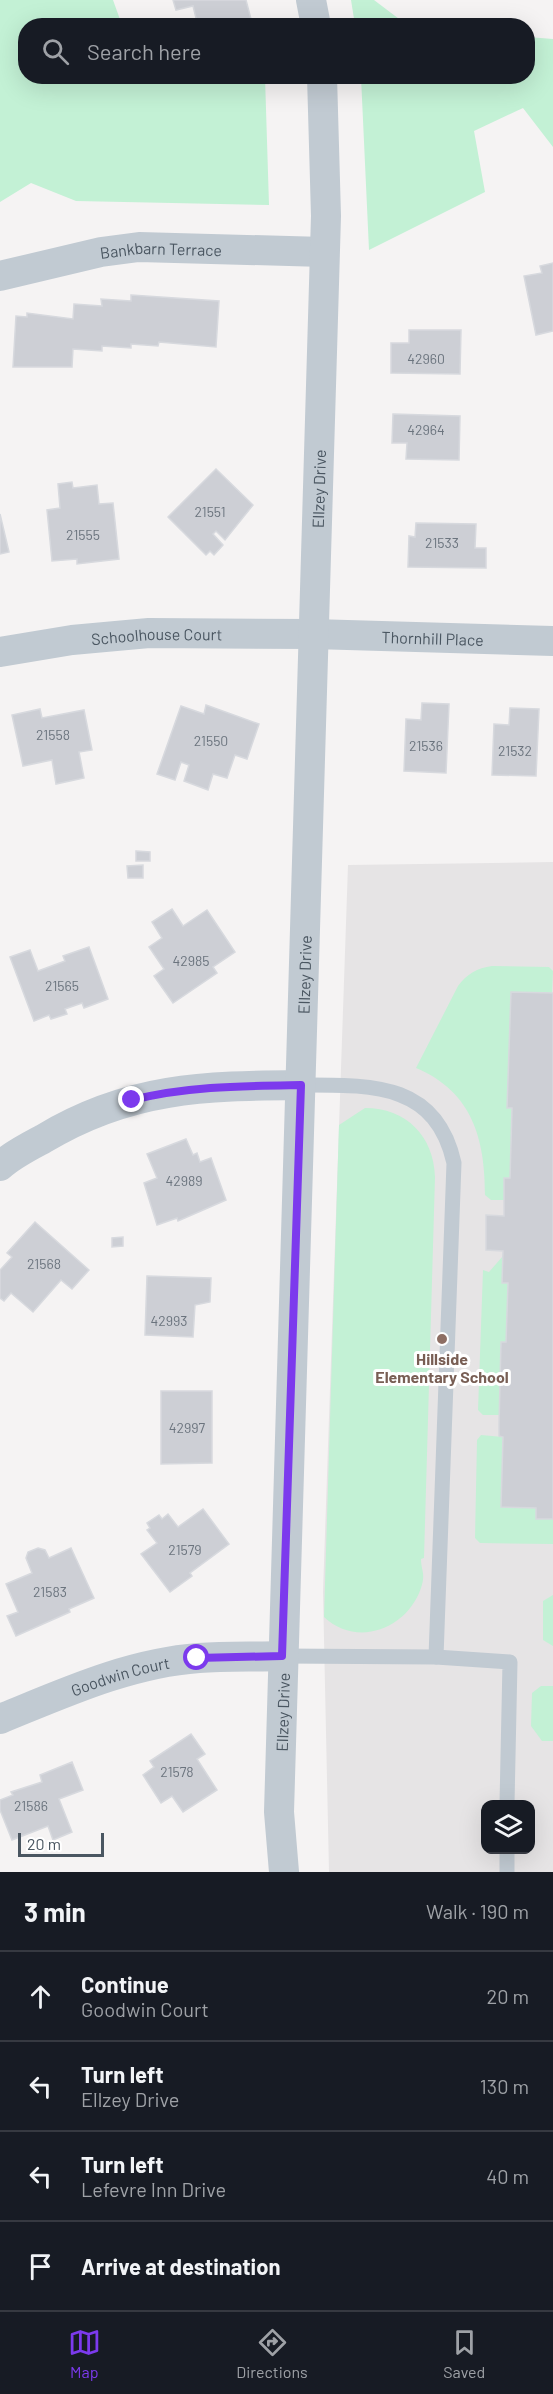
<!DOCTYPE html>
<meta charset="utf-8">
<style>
body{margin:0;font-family:Barlow,sans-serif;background:#242831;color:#f1f3f6}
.controls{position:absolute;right:18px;bottom:18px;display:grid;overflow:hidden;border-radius:12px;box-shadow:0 6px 24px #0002}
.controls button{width:54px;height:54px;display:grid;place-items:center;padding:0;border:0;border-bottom:2px solid #363941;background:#171b24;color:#f1f3f6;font:30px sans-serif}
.scale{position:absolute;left:18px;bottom:15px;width:86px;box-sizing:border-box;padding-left:6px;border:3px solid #4a5661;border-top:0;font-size:16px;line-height:21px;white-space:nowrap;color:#4a5661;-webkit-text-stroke:4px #fff;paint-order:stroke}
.stop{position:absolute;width:18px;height:18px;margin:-14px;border:4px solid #7c3aed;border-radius:50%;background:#fff}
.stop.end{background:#7c3aed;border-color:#fff;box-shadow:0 2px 6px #0008}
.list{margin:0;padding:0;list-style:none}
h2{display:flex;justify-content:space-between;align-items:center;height:78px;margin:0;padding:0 24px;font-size:26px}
h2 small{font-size:20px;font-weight:400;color:#9ea1a6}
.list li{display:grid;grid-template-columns:39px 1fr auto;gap:18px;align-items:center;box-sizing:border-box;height:90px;padding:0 24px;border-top:2px solid #363941}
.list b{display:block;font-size:22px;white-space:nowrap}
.list p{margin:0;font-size:20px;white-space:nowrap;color:#9ea1a6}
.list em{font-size:20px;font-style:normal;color:#9ea1a6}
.icon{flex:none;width:33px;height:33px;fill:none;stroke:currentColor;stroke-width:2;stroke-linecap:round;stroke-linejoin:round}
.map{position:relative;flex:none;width:553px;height:1872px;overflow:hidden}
.search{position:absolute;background:#171b24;box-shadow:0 6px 24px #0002;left:18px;right:18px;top:18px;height:66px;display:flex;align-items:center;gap:15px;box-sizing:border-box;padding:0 21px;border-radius:24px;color:#9ea1a6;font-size:22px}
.sheet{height:438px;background:#171b24}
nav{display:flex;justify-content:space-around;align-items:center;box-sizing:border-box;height:84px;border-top:2px solid #363941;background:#171b24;font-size:16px;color:#9ea1a6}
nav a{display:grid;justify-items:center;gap:3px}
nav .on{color:#7c3aed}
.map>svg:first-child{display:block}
</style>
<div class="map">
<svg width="553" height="1872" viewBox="0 0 553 1872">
<rect width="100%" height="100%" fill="#f5f3f3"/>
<!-- education -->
<path fill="#e6e4e5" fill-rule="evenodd" d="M553 862V1872H329L323 1592 348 865ZM486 1804H530V1850H486Z"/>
<!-- green -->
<g fill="#c3f1d5">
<polygon points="0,0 113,0 122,25 26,26 26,76 265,77 269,205 76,201 31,183 0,202"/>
<polygon points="351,0 374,0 407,25 355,25"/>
<polygon points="528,37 553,39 553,147 523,108 474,131 485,192 369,250 361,77 528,76"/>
<path d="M492 966 549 967 553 971 552 993 511 992 507 1108H512L510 1178H504V1200H491L485 1195C485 1140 473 1092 416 1068L458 986C467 974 477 968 492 966Z"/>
<path d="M365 1108C406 1108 434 1136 435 1177L424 1558 421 1559C421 1571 426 1573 421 1588 407 1629 357 1648 324 1617L339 1125Z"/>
<polygon points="503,1256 503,1283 508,1283 506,1342 501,1343 499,1415 483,1415 478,1410 483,1270 489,1272"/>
<polygon points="481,1435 503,1437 501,1507 536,1508 536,1519 553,1519 553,1544 480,1543 475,1538 477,1440"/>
<polygon points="553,1595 553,1646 543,1640 543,1601"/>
<polygon points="541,1686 553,1686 553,1741 542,1741 531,1726 532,1693"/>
</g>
<!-- building -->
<g fill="#cdcfd5" stroke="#d7d9de" stroke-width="1.5">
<polygon points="173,0 246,0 252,23 240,26 198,26 193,6 176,10"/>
<polygon points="553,263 553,331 536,335 524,276 542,273 540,266"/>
<polygon points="131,295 219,301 216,347 159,342 158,346 131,344 131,348 102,346 102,351 73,349 72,367 13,367 16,316 27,317 27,313 73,319 74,304 102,306 101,299 131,301"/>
<polygon points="409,330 461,330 460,374 391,373 391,343 409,343"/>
<polygon points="393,414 460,416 459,460 406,459 407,443 392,443"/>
<polygon points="216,469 253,505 225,540 216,531 213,534 223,545 214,555 210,551 206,555 168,517"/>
<polygon points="72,482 73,488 97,485 99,504 113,503 119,559 77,564 77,559 52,561 47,510 60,508 58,484"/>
<polygon points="0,514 9,552 0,554"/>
<polygon points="416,523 476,524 475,548 486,548 486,568 408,567 409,536 415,537"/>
<polygon points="422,703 449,704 446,773 404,771 406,719 421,720"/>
<polygon points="206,705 259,724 247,759 235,755 227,778 213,774 208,790 184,781 189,765 181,762 175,780 157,774 181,706 204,714"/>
<polygon points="510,708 539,709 536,776 492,775 494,724 509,725"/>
<polygon points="40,709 42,718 84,710 92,750 79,752 84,778 56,784 52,760 23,766 12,715"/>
<polygon points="136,851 150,852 150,861 136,861"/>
<polygon points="143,865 143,878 128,878 127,866"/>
<polygon points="172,909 183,926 207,910 235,952 213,967 217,973 173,1003 154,976 164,969 149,947 162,938 152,922"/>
<polygon points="89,947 108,999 84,1008 82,1003 65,1009 67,1014 51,1019 49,1015 34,1021 10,957 30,950 38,971 65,961 63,956"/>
<polygon points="511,992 553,993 553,1519 536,1519 536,1508 501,1507 503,1437 499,1436 499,1425 501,1342 506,1342 508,1283 502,1283 503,1251 486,1250 486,1215 504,1216 504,1178 510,1178 512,1108 507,1108"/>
<polygon points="186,1139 193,1155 197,1153 200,1162 211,1158 226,1200 178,1221 177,1218 157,1225 144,1183 157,1178 147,1154"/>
<polygon points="35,1222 89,1270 72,1289 61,1280 33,1312 11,1293 4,1301 0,1298 0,1270 12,1257 7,1253"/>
<polygon points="123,1237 123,1246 112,1247 112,1238"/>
<polygon points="147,1276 211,1278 210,1302 195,1305 193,1337 145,1335"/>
<polygon points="161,1391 212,1391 212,1463 161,1464"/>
<polygon points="203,1509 229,1544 190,1573 192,1576 170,1592 141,1554 157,1543 147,1530 150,1528 147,1523 159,1515 162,1519 168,1514 178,1527"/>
<polygon points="38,1548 45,1550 49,1558 71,1548 94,1598 69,1609 70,1612 16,1636 7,1616 18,1612 6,1584 32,1573 26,1558 28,1552"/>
<polygon points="191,1734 205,1754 197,1759 217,1790 183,1812 172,1796 161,1803 143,1775 154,1767 150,1761"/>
<polygon points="72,1762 83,1790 59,1799 72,1832 53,1840 48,1826 12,1840 0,1810 0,1800 13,1795 11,1792 42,1782 40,1775"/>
</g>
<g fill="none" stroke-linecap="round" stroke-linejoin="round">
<!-- service -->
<g stroke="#c1cad2" stroke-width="15">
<path d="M301 1085C371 1085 436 1082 454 1163L436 1657"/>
<polyline points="282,1656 436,1657 510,1662 507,1804"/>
<polyline points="507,1872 507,1850"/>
</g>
<!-- minor -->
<g stroke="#c1cad2" stroke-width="30">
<polyline points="311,0 316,26"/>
<path id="s1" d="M0 276 101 252 139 247 324 252"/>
<path id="s2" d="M0 652 72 640 149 633 313 634 553 641"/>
<path d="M0 1166C12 1155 28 1147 43 1139 129 1087 204 1086 301 1085"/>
<path id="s3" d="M0 1719C64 1693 129 1663 199 1658 226 1656 255 1657 282 1656"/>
<path id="s4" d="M284 1872 279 1812 326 216 322 76"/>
</g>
</g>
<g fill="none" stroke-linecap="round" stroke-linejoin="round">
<!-- route -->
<path stroke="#7c3aed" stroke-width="8" d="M132 1100C188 1086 243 1086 301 1085L282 1656 197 1658"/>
</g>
<!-- markers -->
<circle fill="#8d6e63" stroke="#fff" stroke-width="2" cx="442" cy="1339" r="6"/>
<g text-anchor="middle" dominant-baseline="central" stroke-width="6" stroke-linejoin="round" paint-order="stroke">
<!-- number labels -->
<g font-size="14" fill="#6b747e">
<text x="426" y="358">42960</text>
<text x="426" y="429">42964</text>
<text x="210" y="511">21551</text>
<text x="83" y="534">21555</text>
<text x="442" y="542">21533</text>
<text x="53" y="734">21558</text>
<text x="211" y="740">21550</text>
<text x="426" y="745">21536</text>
<text x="515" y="750">21532</text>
<text x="191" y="960">42985</text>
<text x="62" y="985">21565</text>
<text x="184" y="1180">42989</text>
<text x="44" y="1263">21568</text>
<text x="169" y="1320">42993</text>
<text x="187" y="1427">42997</text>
<text x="185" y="1549">21579</text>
<text x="50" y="1591">21583</text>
<text x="177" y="1771">21578</text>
<text x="31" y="1805">21586</text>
</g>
<!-- street labels -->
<g font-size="16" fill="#4a5661" stroke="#fff">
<text stroke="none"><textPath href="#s1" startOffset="164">Bankbarn Terrace</textPath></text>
<text stroke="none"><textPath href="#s4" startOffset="1384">Ellzey Drive</textPath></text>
<text stroke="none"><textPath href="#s2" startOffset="158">Schoolhouse Court</textPath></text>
<text stroke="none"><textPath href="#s2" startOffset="434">Thornhill Place</textPath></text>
<text stroke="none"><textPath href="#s4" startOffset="898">Ellzey Drive</textPath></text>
<text stroke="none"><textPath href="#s3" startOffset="128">Goodwin Court</textPath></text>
<text stroke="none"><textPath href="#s4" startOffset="160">Ellzey Drive</textPath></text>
</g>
<!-- education labels -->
<g font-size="16" font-weight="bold" fill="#785e54" stroke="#fff">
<text x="442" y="1358">Hillside<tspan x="442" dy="18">Elementary School</tspan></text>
</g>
</g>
</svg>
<div class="controls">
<button><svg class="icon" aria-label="layers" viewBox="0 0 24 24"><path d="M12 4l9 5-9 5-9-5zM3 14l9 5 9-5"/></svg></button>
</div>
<div class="scale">20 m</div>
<div class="stop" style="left:197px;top:1658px"></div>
<div class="stop end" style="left:132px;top:1100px"></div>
<div class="search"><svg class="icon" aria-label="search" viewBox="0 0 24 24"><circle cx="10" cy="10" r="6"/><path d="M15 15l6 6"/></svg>Search here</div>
</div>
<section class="sheet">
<h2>3 min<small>Walk · 190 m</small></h2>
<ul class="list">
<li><svg class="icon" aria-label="ahead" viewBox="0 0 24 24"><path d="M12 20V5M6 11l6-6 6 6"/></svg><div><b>Continue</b><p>Goodwin Court</p></div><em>20 m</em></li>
<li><svg class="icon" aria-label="left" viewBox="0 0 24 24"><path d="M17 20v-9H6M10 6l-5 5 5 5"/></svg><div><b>Turn left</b><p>Ellzey Drive</p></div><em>130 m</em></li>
<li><svg class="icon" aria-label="left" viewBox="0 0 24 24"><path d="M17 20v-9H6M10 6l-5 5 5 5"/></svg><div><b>Turn left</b><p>Lefevre Inn Drive</p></div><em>40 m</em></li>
<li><svg class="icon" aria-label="arrive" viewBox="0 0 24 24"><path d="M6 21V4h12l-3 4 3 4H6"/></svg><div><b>Arrive at destination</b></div></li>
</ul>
</section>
<nav>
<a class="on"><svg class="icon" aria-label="map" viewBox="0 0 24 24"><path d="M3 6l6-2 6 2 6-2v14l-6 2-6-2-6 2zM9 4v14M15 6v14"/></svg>Map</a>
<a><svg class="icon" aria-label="directions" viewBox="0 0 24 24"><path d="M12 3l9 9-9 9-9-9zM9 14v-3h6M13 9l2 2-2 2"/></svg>Directions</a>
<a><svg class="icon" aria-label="saved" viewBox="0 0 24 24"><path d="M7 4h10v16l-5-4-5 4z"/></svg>Saved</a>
</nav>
